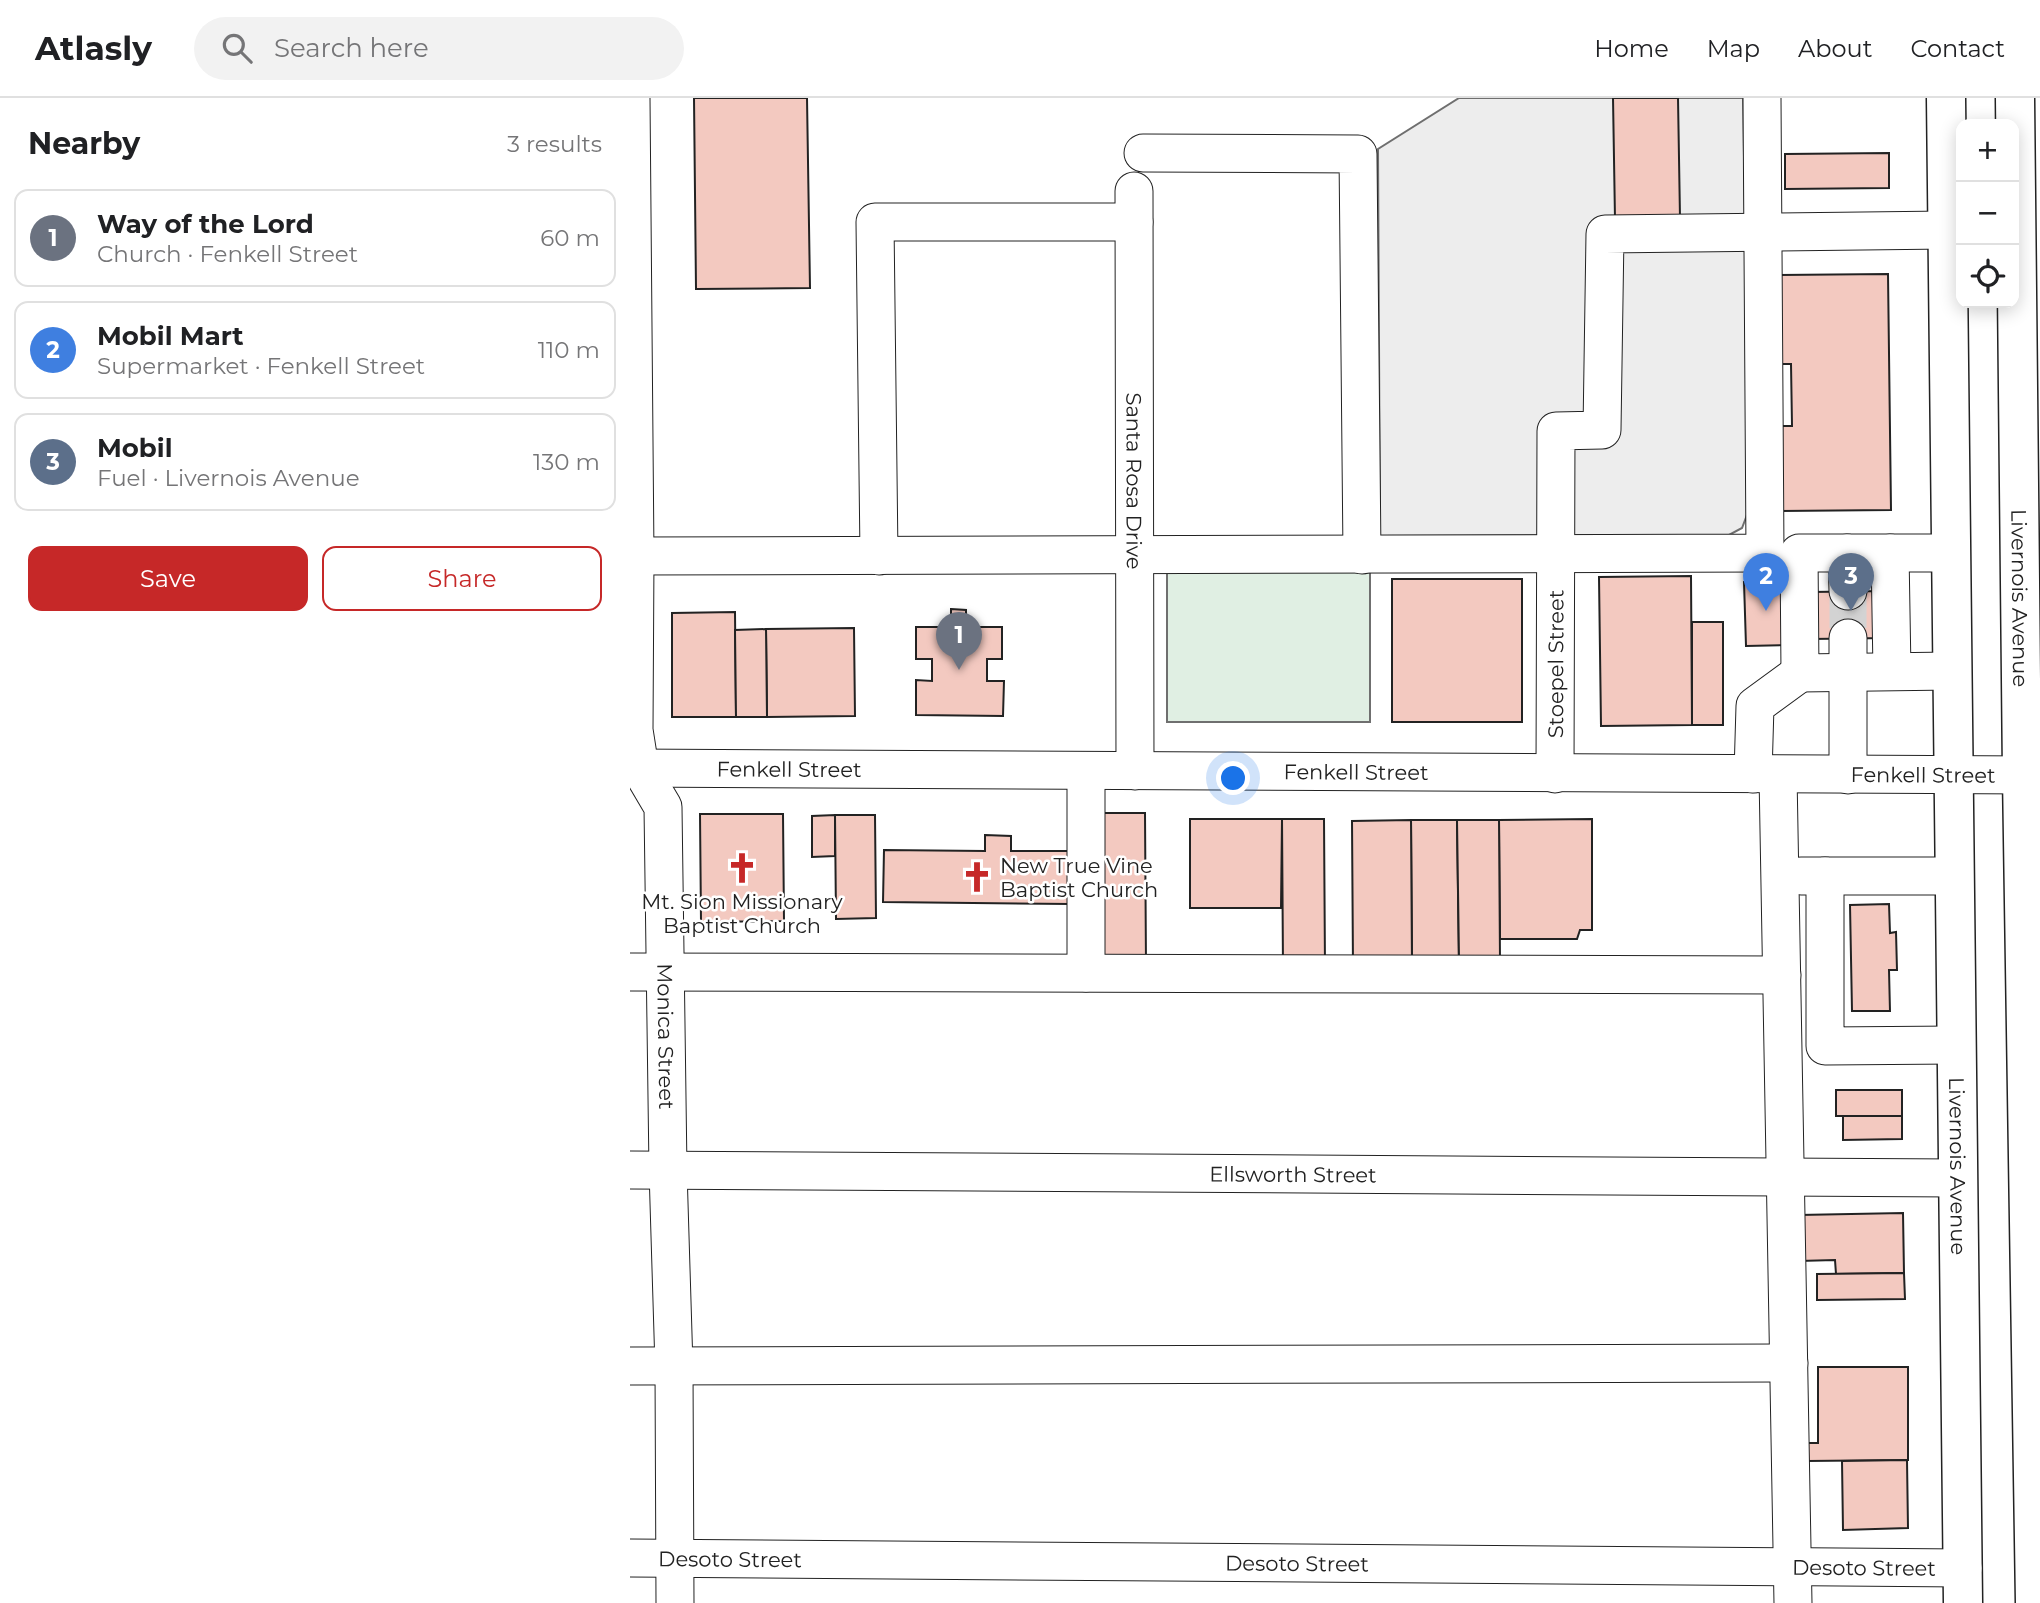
<!DOCTYPE html>
<meta charset="utf-8">
<style>
body{margin:0;font-family:Montserrat,sans-serif;background:#f2f2f2;color:#202124}
.controls{position:absolute;right:21px;top:21px;display:grid;overflow:hidden;border-radius:14px;box-shadow:0 4px 18px #0003}
.controls button{width:63px;height:63px;display:grid;place-items:center;padding:0;border:0;border-bottom:2px solid #e0e0e0;background:#fff;color:#202124;font:35px sans-serif}
.you{position:absolute;left:604px;top:681px;width:24px;height:24px;margin:-18px;border:5px solid #fff;border-radius:50%;background:#1a73e8;box-shadow:0 0 0 10px #1a73e833}
.badge{display:grid;place-items:center;width:46px;height:46px;border-radius:50%;background:#c62828;color:#fff;font-size:23px;font-weight:700}
.pin{position:absolute;translate:-50% -58px;filter:drop-shadow(0 2px 4px #0008)}
.pin::after{content:'';position:absolute;top:37px;width:24px;height:21px;background:inherit;clip-path:polygon(0 0,100% 0,50% 100%)}
.list{margin:0;padding:0;list-style:none}
h2{display:flex;justify-content:space-between;align-items:center;height:91px;margin:0;padding:0 28px;font-size:30px}
h2 small{font-size:23px;font-weight:400;color:#757577}
.list li{display:grid;grid-template-columns:46px 1fr auto;gap:21px;align-items:center;box-sizing:border-box;height:98px;margin:0 14px 14px;padding:0 14px;border:2px solid #e0e0e0;border-radius:14px}
.list b{display:block;font-size:26px;white-space:nowrap}
.list p{margin:0;font-size:23px;white-space:nowrap;color:#757577}
.list em{font-size:23px;font-style:normal;color:#757577}
.actions{display:flex;gap:14px;padding:21px 28px}
.actions a{flex:1;padding:16px 0;border:2px solid #c62828;border-radius:14px;text-align:center;font-size:24px;color:#c62828}
.actions .main{background:#c62828;color:#fff}
.icon{flex:none;width:38px;height:38px;fill:none;stroke:currentColor;stroke-width:2;stroke-linecap:round;stroke-linejoin:round}
.map{position:relative;flex:none;width:1410px;height:1505px;overflow:hidden}
header{display:flex;align-items:center;gap:42px;box-sizing:border-box;height:98px;padding:0 35px;background:#fff;border-bottom:2px solid #e0e0e0}
header strong{font-size:33px}
nav{display:flex;gap:38px;margin-inline-start:auto;font-size:24px}
.search{width:490px;height:63px;background:#f2f2f2;display:flex;align-items:center;gap:18px;box-sizing:border-box;padding:0 24px;border-radius:38px;color:#757577;font-size:26px}
main{display:flex}
aside{flex:1;background:#fff}
.map>svg:first-child{display:block}
</style>
<header>
<strong>Atlasly</strong>
<div class="search"><svg class="icon" aria-label="search" viewBox="0 0 24 24"><circle cx="10" cy="10" r="6"/><path d="M15 15l6 6"/></svg>Search here</div>
<nav><a>Home</a><a>Map</a><a>About</a><a>Contact</a></nav>
</header>
<main>
<aside>
<h2>Nearby<small>3 results</small></h2>
<ul class="list">
<li><span class="badge" style="background:#6b7280">1</span><div><b>Way of the Lord</b><p>Church · Fenkell Street</p></div><em>60 m</em></li>
<li><span class="badge" style="background:#3f7fe0">2</span><div><b>Mobil Mart</b><p>Supermarket · Fenkell Street</p></div><em>110 m</em></li>
<li><span class="badge" style="background:#5c6f8a">3</span><div><b>Mobil</b><p>Fuel · Livernois Avenue</p></div><em>130 m</em></li>
</ul>
<div class="actions"><a class="main">Save</a><a>Share</a></div>
</aside>
<div class="map">
<svg width="1410" height="1505" viewBox="0 0 1410 1505">
<rect width="100%" height="100%" fill="#fff"/>
<!-- green -->
<polygon fill="#e0efe3" stroke="#6f6f6f" stroke-width="2" points="740,473 740,624 537,624 537,474"/>
<!-- parking -->
<polygon fill="#ededed" stroke="#6f6f6f" stroke-width="2" points="829,0 1113,0 1120,409 1112,430 1099,437 750,438 748,51"/>
<!-- building -->
<g fill="#f3c9c0" stroke="#222" stroke-width="2">
<polygon points="64,0 177,0 180,190 66,191"/>
<polygon points="983,0 1048,0 1050,120 985,121"/>
<polygon points="1259,55 1259,90 1155,91 1155,56"/>
<polygon points="1258,176 1261,412 1150,413 1150,328 1162,328 1161,266 1151,266 1149,177"/>
<polygon points="1061,478 1062,627 971,628 969,479"/>
<rect x="762" y="481" width="130" height="143"/>
<polygon points="1158,483 1160,547 1116,548 1114,484"/>
<polygon points="1258,493 1258,540 1181,541 1180,494"/>
<polygon points="321,511 336,512 336,529 372,529 372,561 357,561 357,583 374,583 373,618 286,617 286,582 302,583 302,561 286,561 286,529 321,529"/>
<polygon points="105,514 106,619 42,619 42,515"/>
<rect x="1062" y="524" width="31" height="103"/>
<polygon points="224,530 225,618 137,619 136,531"/>
<polygon points="136,531 137,619 106,619 105,532"/>
<polygon points="472,715 515,715 516,867 473,867"/>
<polygon points="70,716 153,716 154,823 71,824"/>
<polygon points="205,717 245,717 246,820 206,821"/>
<polygon points="205,717 205,758 182,759 182,718"/>
<polygon points="560,721 652,721 651,810 560,810"/>
<polygon points="652,721 694,721 695,870 653,870"/>
<polygon points="962,721 962,832 950,832 947,841 870,841 869,722"/>
<polygon points="781,722 827,722 829,868 782,869"/>
<polygon points="781,722 782,869 723,869 722,723"/>
<polygon points="827,722 869,722 870,862 829,862"/>
<polygon points="355,737 381,738 381,753 440,753 440,806 253,804 254,752 355,753"/>
<polygon points="1259,806 1260,835 1266,834 1267,872 1259,872 1260,913 1222,913 1220,807"/>
<rect x="1206" y="992" width="66" height="26"/>
<polygon points="1213,1018 1272,1018 1272,1041 1213,1042"/>
<polygon points="1273,1115 1274,1175 1206,1176 1205,1162 1169,1163 1169,1117"/>
<polygon points="1274,1175 1275,1201 1187,1202 1187,1176"/>
<polygon points="1188,1269 1278,1269 1278,1362 1177,1363 1177,1345 1188,1345"/>
<polygon points="1277,1362 1278,1430 1213,1432 1212,1363"/>
</g>
<g fill="none" stroke-linecap="round" stroke-linejoin="round">
<!-- minor-tunnel -->
<polyline stroke="#d3d3d3" stroke-width="37" stroke-dasharray="37 18" stroke-linecap="butt" points="1218,493 1218,540"/>
<defs>
<g id="minor">
<path id="s1" d="M1 0 5 458 4 632 10 670 33 709 38 1072 44 1269 45 1505"/>
<polyline points="513,55 728,56 732,457"/>
<path id="s2" d="M504 93 505 673"/>
<polyline points="1217,455 1218,493"/>
<polyline points="1260,455 1262,573"/>
<polyline points="1320,455 1169,455 1170,575 1322,573"/>
<polyline points="0,458 1135,455 1132,0"/>
<polyline points="249,458 245,124 504,124"/>
<polyline points="1218,540 1218,677"/>
<path id="s3" d="M0 670 1410 677"/>
<polyline points="456,673 456,875"/>
<path id="s4" d="M925 676 926 333 972 332 975 136 1317 132"/>
<polyline points="1123,676 1125,608 1170,575"/>
<polyline points="1148,677 1163,1505"/>
<polyline points="1171,778 1324,778"/>
<polyline points="1195,778 1195,948 1326,947"/>
<polyline points="0,874 1152,877"/>
<path id="s5" d="M0 1072 1327 1080"/>
<polyline points="0,1268 1159,1265"/>
<path id="s6" d="M0 1460 1333 1470"/>
</g>
<g id="major">
<path id="s7" d="M1316 0 1333 1505"/>
<path id="s8" d="M1385 0 1392 677 1405 1505"/>
</g>
</defs>
<!-- minor casing -->
<use href="#minor" stroke="#222" stroke-width="39"/>
<!-- major casing -->
<use href="#major" stroke="#222" stroke-width="41"/>
<!-- minor -->
<use href="#minor" stroke="#fff" stroke-width="37"/>
<!-- major -->
<use href="#major" stroke="#fff" stroke-width="38"/>
</g>
<!-- icons -->
<defs>
<symbol id="church-bare" viewBox="-9 -9 18 18"><path d="M-1.2-6h2.4v3.5h3.3v2.4h-3.3V6h-2.4V-.1h-3.3v-2.4h3.3Z" fill="#c62828" stroke="#fff" stroke-width="2.5" paint-order="stroke"/></symbol>
</defs>
<g fill-rule="evenodd">
<use href="#church-bare" x="90" y="748" width="44" height="44"/>
<use href="#church-bare" x="325" y="757" width="44" height="44"/>
</g>
<g text-anchor="middle" dominant-baseline="central" stroke-width="5" stroke-linejoin="round" paint-order="stroke">
<!-- street labels -->
<g font-size="21" fill="#222" stroke="#fff">
<text stroke="none"><textPath href="#s2" startOffset="290">Santa Rosa Drive</textPath></text>
<text stroke="none"><textPath href="#s8" startOffset="500">Livernois Avenue</textPath></text>
<text stroke="none"><textPath href="#s4" startOffset="110">Stoepel Street</textPath></text>
<text stroke="none"><textPath href="#s3" startOffset="159">Fenkell Street</textPath></text>
<text stroke="none"><textPath href="#s3" startOffset="726">Fenkell Street</textPath></text>
<text stroke="none"><textPath href="#s3" startOffset="1293">Fenkell Street</textPath></text>
<text stroke="none"><textPath href="#s1" startOffset="945">Monica Street</textPath></text>
<text stroke="none"><textPath href="#s7" startOffset="1068">Livernois Avenue</textPath></text>
<text stroke="none"><textPath href="#s5" startOffset="663">Ellsworth Street</textPath></text>
<text stroke="none"><textPath href="#s6" startOffset="100">Desoto Street</textPath></text>
<text stroke="none"><textPath href="#s6" startOffset="667">Desoto Street</textPath></text>
<text stroke="none"><textPath href="#s6" startOffset="1234">Desoto Street</textPath></text>
</g>
<!-- poi labels -->
<g font-size="21" fill="#222" stroke="#fff" text-anchor="start">
<text x="370" y="767">New True Vine<tspan x="370" dy="24">Baptist Church</tspan></text>
<text x="112" y="803" text-anchor="middle">Mt. Sion Missionary<tspan x="112" dy="24">Baptist Church</tspan></text>
</g>
</g>
</svg>
<div class="controls">
<button>+</button>
<button>−</button>
<button><svg class="icon" aria-label="locate" viewBox="0 0 24 24"><circle cx="12" cy="12" r="6"/><path d="M12 2v4M12 18v4M2 12h4M18 12h4"/></svg></button>
</div>
<div class="you"></div>
<div class="pin badge" style="left:329px;top:572px;background:#6b7280">1</div>
<div class="pin badge" style="left:1136px;top:513px;background:#3f7fe0">2</div>
<div class="pin badge" style="left:1221px;top:513px;background:#5c6f8a">3</div>
</div>
</main>
